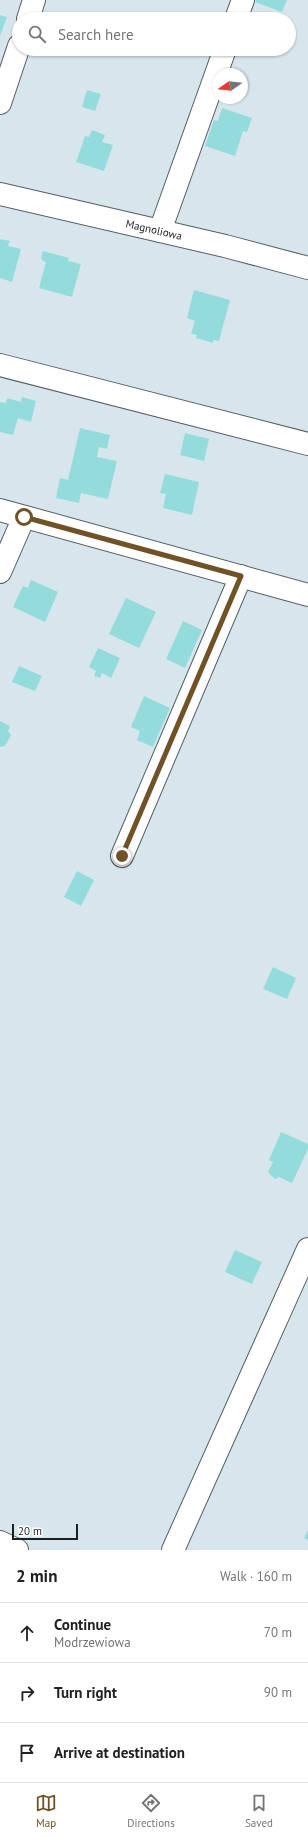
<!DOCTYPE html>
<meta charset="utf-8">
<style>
body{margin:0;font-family:"PT Sans",sans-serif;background:#f2f2f2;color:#202124}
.compass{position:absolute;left:212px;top:68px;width:36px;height:36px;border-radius:50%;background:#fff;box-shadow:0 1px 3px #0004;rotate:256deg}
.scale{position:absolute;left:12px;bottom:10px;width:66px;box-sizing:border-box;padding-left:4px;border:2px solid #1b2023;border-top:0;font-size:11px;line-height:14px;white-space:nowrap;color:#1b2023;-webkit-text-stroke:3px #fff;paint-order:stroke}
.stop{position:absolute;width:12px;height:12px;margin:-9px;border:3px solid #705226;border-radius:50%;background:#fff}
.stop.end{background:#705226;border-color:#fff;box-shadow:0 1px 4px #0008}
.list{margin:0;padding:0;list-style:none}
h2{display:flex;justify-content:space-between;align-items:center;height:52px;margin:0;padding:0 16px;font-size:17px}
h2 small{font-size:13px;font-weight:400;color:#757577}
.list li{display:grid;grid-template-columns:26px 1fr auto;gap:12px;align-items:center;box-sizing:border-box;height:60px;padding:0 16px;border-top:1px solid #e0e0e0}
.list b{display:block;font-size:15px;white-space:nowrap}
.list p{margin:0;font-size:13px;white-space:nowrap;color:#757577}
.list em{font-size:13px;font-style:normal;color:#757577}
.icon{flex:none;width:22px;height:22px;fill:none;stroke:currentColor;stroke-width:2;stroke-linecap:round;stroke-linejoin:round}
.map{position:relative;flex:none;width:308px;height:1550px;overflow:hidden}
.search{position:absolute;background:#fff;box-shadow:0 1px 3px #0004;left:12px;right:12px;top:12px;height:44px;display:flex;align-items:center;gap:10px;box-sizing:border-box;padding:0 14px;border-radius:22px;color:#757577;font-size:15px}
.sheet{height:232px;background:#fff}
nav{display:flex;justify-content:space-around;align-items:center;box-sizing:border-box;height:56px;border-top:1px solid #e0e0e0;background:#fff;font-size:11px;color:#757577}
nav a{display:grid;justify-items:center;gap:2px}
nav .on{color:#705226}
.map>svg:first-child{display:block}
</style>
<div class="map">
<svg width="308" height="1550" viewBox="0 0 308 1550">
<rect width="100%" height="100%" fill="#d7e6ec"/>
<!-- building -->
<g fill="#94dcdc">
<polygon points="256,0 287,0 282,12 255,2"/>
<polygon points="0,15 7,17 0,36"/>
<polygon points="87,90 101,94 95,111 82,107"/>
<polygon points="222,108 252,118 247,132 243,131 235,156 205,146 214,120 218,121"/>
<polygon points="92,130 105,135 102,142 113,145 104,171 76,162 85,136 89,137"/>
<polygon points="0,239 10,241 8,246 21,249 12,282 0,278"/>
<polygon points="43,251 69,258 68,261 81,264 72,297 39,288 46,262 43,261 41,258"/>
<polygon points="194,290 230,300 219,341 213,340 213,343 196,338 197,335 191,334 195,321 187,318"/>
<polygon points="22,397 36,401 31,422 18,418 13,435 0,432 0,402 6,403 7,398 21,402"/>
<polygon points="80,428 110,435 107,449 99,447 97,457 117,461 108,499 81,493 79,503 56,498 60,478 68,480"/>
<polygon points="185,433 209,439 204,461 180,455"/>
<polygon points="165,474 199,482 192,515 163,508 166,494 160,493"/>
<polygon points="31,580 58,592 45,622 13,607 23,586 28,588"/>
<polygon points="126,598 156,612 139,648 109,634"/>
<polygon points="183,621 202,630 185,668 166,659"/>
<polygon points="98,648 120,658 111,678 102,673 100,678 94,676 96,671 89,667"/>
<polygon points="19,666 42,676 35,691 12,682"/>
<polygon points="144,696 170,708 153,747 137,740 140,731 131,727"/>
<polygon points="0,721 10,726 8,731 11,735 5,746 0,747"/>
<polygon points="77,871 94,880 81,906 64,897"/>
<polygon points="273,967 296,978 287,999 263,989"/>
<polygon points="281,1132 308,1144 308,1149 292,1183 279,1177 275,1179 268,1172 273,1162 269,1160"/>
<polygon points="235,1250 262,1262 252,1284 225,1272"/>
<polygon points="308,1530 308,1540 304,1538"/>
</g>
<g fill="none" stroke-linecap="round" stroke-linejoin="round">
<defs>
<g id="minor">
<polyline points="28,19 34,0"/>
<polyline points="236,19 243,0"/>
<polyline points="0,103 19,46"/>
<path id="s1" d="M0 194 225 246 308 268"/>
<polyline points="160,231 225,49"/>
<polyline points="0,365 308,444"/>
<polyline points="0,510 308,595"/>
<polyline points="0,572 24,517"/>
<polyline points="122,856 241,576"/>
<polyline points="0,1542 17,1550"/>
<polyline points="173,1550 308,1249"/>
</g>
</defs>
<!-- minor casing -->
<use href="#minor" stroke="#525f64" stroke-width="24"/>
<!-- minor -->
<use href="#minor" stroke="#fff" stroke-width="22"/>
</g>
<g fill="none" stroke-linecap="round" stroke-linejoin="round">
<!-- route -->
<polyline stroke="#705226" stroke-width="5" points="24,517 241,576 122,856"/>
</g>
<g text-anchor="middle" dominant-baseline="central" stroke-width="3" stroke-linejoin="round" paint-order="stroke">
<!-- street labels -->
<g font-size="11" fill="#1b2023" stroke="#fff">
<text stroke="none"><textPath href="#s1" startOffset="158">Magnoliowa</textPath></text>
</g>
</g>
</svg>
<svg class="compass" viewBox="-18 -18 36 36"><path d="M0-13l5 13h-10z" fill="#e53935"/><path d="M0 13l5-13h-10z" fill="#757577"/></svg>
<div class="scale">20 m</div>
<div class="stop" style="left:24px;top:517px"></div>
<div class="stop end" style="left:122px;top:856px"></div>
<div class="search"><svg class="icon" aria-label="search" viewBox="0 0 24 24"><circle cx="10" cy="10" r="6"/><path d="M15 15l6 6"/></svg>Search here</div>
</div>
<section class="sheet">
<h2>2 min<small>Walk · 160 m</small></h2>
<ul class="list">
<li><svg class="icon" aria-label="ahead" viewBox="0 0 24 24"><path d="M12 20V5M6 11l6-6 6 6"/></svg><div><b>Continue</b><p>Modrzewiowa</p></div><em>70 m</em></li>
<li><svg class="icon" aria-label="right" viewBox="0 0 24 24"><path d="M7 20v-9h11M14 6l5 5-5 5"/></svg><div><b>Turn right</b></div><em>90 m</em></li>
<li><svg class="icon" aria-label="arrive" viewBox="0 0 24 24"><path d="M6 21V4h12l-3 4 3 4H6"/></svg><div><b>Arrive at destination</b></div></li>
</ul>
</section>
<nav>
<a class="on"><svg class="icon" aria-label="map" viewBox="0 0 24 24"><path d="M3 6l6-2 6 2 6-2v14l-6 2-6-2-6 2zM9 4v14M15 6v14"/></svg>Map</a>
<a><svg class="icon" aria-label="directions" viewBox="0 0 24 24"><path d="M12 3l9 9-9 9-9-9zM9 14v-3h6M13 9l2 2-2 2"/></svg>Directions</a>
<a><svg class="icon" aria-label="saved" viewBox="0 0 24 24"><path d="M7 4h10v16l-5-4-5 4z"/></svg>Saved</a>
</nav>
